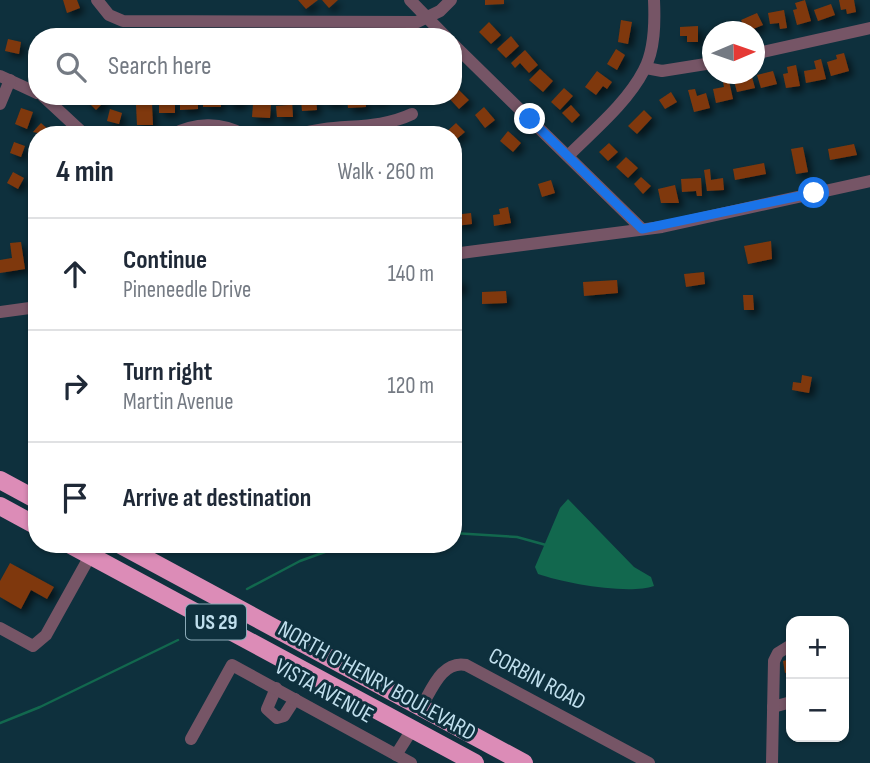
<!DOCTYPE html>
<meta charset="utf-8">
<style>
body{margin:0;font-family:"Sofia Sans Condensed",sans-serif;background:#f6f6f7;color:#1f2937}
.controls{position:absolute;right:21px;bottom:21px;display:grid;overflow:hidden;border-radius:14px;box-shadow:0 2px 5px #0004}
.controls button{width:63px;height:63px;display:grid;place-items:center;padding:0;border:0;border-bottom:2px solid #e0e1e3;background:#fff;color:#1f2937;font:35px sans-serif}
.compass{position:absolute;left:702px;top:21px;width:63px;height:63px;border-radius:50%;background:#fff;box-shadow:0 2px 5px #0004;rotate:88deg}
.stop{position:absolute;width:21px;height:21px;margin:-16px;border:5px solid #1a73e8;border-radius:50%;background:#fff}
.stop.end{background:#1a73e8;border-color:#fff;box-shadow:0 2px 7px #0008}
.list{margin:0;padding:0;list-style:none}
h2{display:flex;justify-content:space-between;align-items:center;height:91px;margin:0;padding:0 28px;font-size:30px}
h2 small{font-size:23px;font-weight:400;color:#747a83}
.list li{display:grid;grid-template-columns:46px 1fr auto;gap:21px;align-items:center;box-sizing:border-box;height:112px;padding:0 28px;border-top:2px solid #e0e1e3}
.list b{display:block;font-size:26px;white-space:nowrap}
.list p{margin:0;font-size:23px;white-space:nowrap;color:#747a83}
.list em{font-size:23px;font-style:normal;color:#747a83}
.icon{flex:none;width:38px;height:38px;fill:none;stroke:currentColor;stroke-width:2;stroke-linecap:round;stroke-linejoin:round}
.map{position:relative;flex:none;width:870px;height:763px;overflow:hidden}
.search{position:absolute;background:#fff;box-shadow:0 2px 5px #0004;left:28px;top:28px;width:434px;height:77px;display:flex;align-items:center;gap:18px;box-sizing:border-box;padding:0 24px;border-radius:28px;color:#747a83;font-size:26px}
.panel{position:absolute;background:#fff;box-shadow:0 2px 5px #0004;left:28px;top:126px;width:434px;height:427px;border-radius:28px}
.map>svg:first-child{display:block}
</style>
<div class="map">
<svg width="870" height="763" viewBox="0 0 870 763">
<defs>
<filter id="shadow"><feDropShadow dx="4.5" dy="4.5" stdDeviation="3.5" flood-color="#0009"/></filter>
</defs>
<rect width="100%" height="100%" fill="#0e303d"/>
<!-- water -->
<path fill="#12684e" d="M568 499 634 567 651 577 654 586C628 595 564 583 538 574L535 567 560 508Z"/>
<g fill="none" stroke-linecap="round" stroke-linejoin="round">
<!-- stream -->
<g stroke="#12684e" stroke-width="2.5">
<polyline points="453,533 517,537 546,545"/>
<polyline points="247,589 300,561 347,544"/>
<polyline points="0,723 40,707 178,640"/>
</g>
</g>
<!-- building -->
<g fill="#7f380c" filter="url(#shadow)">
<polygon points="63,0 77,0 80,8 67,13"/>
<polygon points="298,0 318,0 306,9"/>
<polygon points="322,0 338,0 329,8"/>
<polygon points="485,0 504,0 504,4 485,5"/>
<polygon points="805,0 811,21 797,25 793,10 797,9 795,3"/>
<polygon points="839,0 854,0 856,12 847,14 846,9 841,10"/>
<polygon points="831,4 835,15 818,21 814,10"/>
<polygon points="784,10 787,28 780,29 779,23 770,24 768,13"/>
<polygon points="757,13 763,25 753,29 754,32 746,32 741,20"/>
<polygon points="621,20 632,22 628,44 618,42"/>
<polygon points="489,22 501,35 491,44 479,32"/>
<polygon points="698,26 698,42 687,42 687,36 680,36 680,27"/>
<polygon points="511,36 519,46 506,58 497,49"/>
<polygon points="8,39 21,42 19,54 5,51"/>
<polygon points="31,49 37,51 37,62 28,59"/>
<polygon points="616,49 625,55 617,70 607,64"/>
<polygon points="525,50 538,65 529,73 520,63 515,68 511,63"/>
<polygon points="844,53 849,71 831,76 827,62 837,59 836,55"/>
<polygon points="821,59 826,79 806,83 804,71 816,69 814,61"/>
<polygon points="796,65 800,86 786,88 783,74 788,73 787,67"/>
<polygon points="540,69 553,81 543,92 529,80"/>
<polygon points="597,71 612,82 607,89 603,86 596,95 585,87"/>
<polygon points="773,71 777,84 761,88 757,75"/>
<polygon points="752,77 755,88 737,92 734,81"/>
<polygon points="729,81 733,99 716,103 713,89 724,87 723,82"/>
<polygon points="455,86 469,100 459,109 447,96 453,96"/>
<polygon points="564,88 573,96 560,110 551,102"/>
<polygon points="695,89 697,96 706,93 710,108 694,112 688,90"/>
<polygon points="671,92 677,102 665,109 659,100"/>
<polygon points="90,96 102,96 106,100 96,110 86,100"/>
<rect x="203" y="96" width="18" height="11"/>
<polygon points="228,96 243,96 242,105 228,105"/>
<rect x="325" y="96" width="15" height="7"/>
<polygon points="347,96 365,96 366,107 348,108"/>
<polygon points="370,96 384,96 384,100 371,102"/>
<polygon points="198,97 198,109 180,110 180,98"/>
<polygon points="316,98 317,110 302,111 301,99"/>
<polygon points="175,100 175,113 159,113 159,101"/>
<polygon points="287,100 292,100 293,117 277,117 276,106 288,105"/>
<polygon points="152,104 153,125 137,125 136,105"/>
<polygon points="253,104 271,105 270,118 252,117"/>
<polygon points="571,105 580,115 572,123 562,113"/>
<polygon points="484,107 495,120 485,128 475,115"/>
<polygon points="21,108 33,112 27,129 15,124"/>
<polygon points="110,109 122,113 119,124 107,121"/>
<polygon points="644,110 652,118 637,134 628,126"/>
<polygon points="41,123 50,131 47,135 33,132"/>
<polygon points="456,123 465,132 453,142 453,135 443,135"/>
<polygon points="508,131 521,143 513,152 500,141"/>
<polygon points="14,142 25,146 21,157 10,153"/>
<polygon points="609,143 618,152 608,161 599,152"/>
<polygon points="854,144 857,155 830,160 828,149"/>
<polygon points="803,147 808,172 796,174 791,149"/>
<polygon points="626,157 638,168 628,178 616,167"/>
<polygon points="764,163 766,174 735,180 733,169"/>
<polygon points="710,169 711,180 723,178 724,190 707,191 704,170"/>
<polygon points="13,172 24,178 18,189 7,183"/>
<polygon points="641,177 651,186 643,194 634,184"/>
<polygon points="701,178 702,196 697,196 696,191 682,192 681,179"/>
<polygon points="551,180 555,193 542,197 538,184"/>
<polygon points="675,185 679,203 661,203 658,189"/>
<polygon points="508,207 511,223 494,226 493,215 500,214 499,209"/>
<polygon points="471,213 472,224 456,226 454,215"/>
<polygon points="771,241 772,259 748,264 744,246"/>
<polygon points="21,242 25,269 0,273 0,260 12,258 10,243"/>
<polygon points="704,272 705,284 686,287 684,274"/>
<polygon points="461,279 462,290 453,291 453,280"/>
<polygon points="617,280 618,293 584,296 583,282"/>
<polygon points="506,291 507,303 482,304 482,292"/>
<polygon points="743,295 753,295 754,310 744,310"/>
<polygon points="802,375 812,377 809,393 792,390 793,382 801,383"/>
<polygon points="10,563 54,587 47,599 31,590 21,609 0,597 0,581"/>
<polygon points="791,659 791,671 785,673 783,661"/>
</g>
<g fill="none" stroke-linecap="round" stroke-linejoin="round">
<!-- minor -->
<g stroke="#765566" stroke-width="12">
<polyline points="97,0 109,15 123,21 417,22 440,11 451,0"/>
<polyline points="410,0 446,37"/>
<polyline points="453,44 642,229"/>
<polyline points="754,54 870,28"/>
<polyline points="646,68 662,71 712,63"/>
<polyline points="0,76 37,93"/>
<polyline points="43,96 85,135"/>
<polyline points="0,104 10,80"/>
<path d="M171 135C194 123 221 121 244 135"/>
<path d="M297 135C336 122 374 132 412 114"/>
<path d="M568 156C594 130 627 103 644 70 655 50 655 22 654 0"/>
<polyline points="453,254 662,227 870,181"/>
<polyline points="0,312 37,307"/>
<polyline points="0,628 33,646 46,635 90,556"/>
<polyline points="276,688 267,709 277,718 284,716 295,699"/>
<polyline points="773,707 791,702"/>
<path d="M420 709C431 692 441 660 466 665L649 763"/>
<polyline points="191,739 232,665 411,763"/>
<polyline points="396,755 413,728"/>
<polyline points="772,763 774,661 778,653 791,645"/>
</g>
<!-- highway -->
<g stroke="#dc8cb7" stroke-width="18">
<polyline points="0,480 37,500"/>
<polyline points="0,506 37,526"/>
<polyline points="69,544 475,763"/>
<polyline points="119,544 524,763"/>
</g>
</g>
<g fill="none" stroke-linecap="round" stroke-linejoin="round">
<!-- route -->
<polyline stroke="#1a73e8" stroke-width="9" points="530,119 642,229 814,193"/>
</g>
<g text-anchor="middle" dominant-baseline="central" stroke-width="6" stroke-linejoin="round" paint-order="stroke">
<!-- shield labels -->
<rect fill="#0e303d" stroke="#8baab8" stroke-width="2" x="186" y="604.5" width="60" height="35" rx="5"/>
<g font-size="21" font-weight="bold" fill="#c0dfed">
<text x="216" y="622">US 29</text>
</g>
<!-- street labels -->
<g font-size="23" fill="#c0dfed" stroke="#0e303d">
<text transform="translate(537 679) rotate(28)">CORBIN ROAD</text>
<text transform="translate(377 681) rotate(29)">NORTH O'HENRY BOULEVARD</text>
<text transform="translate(324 691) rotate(29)">VISTA AVENUE</text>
</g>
</g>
</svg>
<div class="controls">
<button>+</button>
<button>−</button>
</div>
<svg class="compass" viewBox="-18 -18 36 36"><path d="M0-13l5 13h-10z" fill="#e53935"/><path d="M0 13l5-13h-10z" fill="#747a83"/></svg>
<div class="stop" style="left:814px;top:193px"></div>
<div class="stop end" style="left:530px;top:119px"></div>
<div class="search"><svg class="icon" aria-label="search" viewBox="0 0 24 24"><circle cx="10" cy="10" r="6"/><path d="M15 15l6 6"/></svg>Search here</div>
<section class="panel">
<h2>4 min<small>Walk · 260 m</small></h2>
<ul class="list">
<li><svg class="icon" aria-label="ahead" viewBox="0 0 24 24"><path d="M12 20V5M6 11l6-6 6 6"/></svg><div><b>Continue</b><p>Pineneedle Drive</p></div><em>140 m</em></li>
<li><svg class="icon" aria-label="right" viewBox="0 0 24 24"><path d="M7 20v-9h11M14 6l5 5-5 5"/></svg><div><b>Turn right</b><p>Martin Avenue</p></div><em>120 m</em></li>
<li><svg class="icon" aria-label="arrive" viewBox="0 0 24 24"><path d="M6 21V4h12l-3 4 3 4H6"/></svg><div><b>Arrive at destination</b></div></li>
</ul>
</section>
</div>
